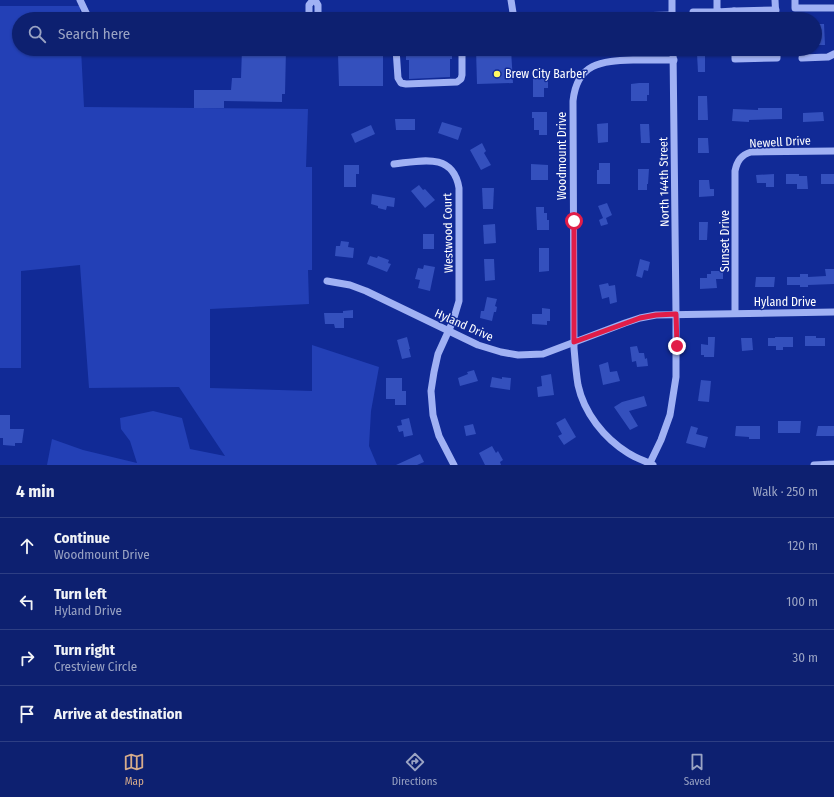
<!DOCTYPE html>
<meta charset="utf-8">
<style>
body{margin:0;font-family:"Fira Sans Condensed",sans-serif;background:#1b2d78;color:#f1f3f6}
.stop{position:absolute;width:12px;height:12px;margin:-9px;border:3px solid #e11d48;border-radius:50%;background:#fff}
.stop.end{background:#e11d48;border-color:#fff;box-shadow:0 1px 4px #0008}
.list{margin:0;padding:0;list-style:none}
h2{display:flex;justify-content:space-between;align-items:center;height:52px;margin:0;padding:0 16px;font-size:17px}
h2 small{font-size:13px;font-weight:400;color:#9aa3c3}
.list li{display:grid;grid-template-columns:26px 1fr auto;gap:12px;align-items:center;box-sizing:border-box;height:56px;padding:0 16px;border-top:1px solid #2d3e83}
.list b{display:block;font-size:15px;white-space:nowrap}
.list p{margin:0;font-size:13px;white-space:nowrap;color:#9aa3c3}
.list em{font-size:13px;font-style:normal;color:#9aa3c3}
.icon{flex:none;width:22px;height:22px;fill:none;stroke:currentColor;stroke-width:2;stroke-linecap:round;stroke-linejoin:round}
.map{position:relative;flex:none;width:834px;height:465px;overflow:hidden}
.search{position:absolute;background:#0d2070;box-shadow:0 1px 3px #0004;left:12px;right:12px;top:12px;height:44px;display:flex;align-items:center;gap:10px;box-sizing:border-box;padding:0 14px;border-radius:22px;color:#9aa3c3;font-size:15px}
.sheet{height:276px;background:#0d2070}
nav{display:flex;justify-content:space-around;align-items:center;box-sizing:border-box;height:56px;border-top:1px solid #2d3e83;background:#0d2070;font-size:11px;color:#9aa3c3}
nav a{display:grid;justify-items:center;gap:2px}
nav .on{color:#d6ab8b}
.map>svg:first-child{display:block}
</style>
<div class="map">
<svg width="834" height="465" viewBox="0 0 834 465">
<rect width="100%" height="100%" fill="#112a96"/>
<!-- green -->
<polygon fill="#2340b6" points="0,6 80,6 80,19 19,19 19,49 81,49 84,107 308,109 306,167 312,167 312,270 308,270 309,304 210,309 210,388 312,391 312,345 379,367 371,411 369,446 377,465 47,465 52,439 83,450 137,463 130,441 121,429 120,418 153,411 182,418 190,449 225,456 179,387 89,388 80,265 21,271 21,368 0,368"/>
<!-- building -->
<g fill="#3450bd">
<polygon points="815,24 824,24 825,45 815,45"/>
<polygon points="242,49 286,49 285,94 282,94 282,102 224,101 224,108 194,108 194,90 231,90 232,78 241,78"/>
<polygon points="386,49 386,56 383,56 383,86 339,86 338,54 344,54 344,50"/>
<polygon points="476,49 511,49 513,83 477,84"/>
<polygon points="415,53 452,53 452,59 450,59 450,77 409,79 409,60 406,60 406,54 415,54"/>
<polygon points="697,54 705,54 705,72 698,72"/>
<polygon points="533,79 548,79 548,88 544,88 544,97 533,97"/>
<polygon points="639,83 649,83 649,95 647,95 647,101 631,101 631,84"/>
<polygon points="698,96 707,96 708,120 698,120"/>
<polygon points="758,108 782,108 782,119 749,120 749,122 732,121 733,109 758,110"/>
<polygon points="532,112 547,112 547,135 539,135 539,130 534,130 534,118 532,118"/>
<polygon points="823,112 824,121 803,122 803,113"/>
<polygon points="395,119 415,119 415,130 396,130"/>
<polygon points="442,122 462,128 458,140 438,133"/>
<polygon points="608,123 608,142 598,143 597,124"/>
<polygon points="640,124 649,124 650,143 641,143"/>
<polygon points="371,125 375,134 355,143 351,134"/>
<polygon points="698,138 708,138 709,153 698,153"/>
<polygon points="482,143 486,151 484,153 491,165 481,170 470,150"/>
<polygon points="599,163 610,163 610,184 597,184 597,170 599,170"/>
<polygon points="531,164 548,165 548,180 531,180"/>
<polygon points="344,165 359,165 359,174 356,174 356,187 344,187"/>
<polygon points="638,169 649,169 648,184 647,184 647,190 638,190"/>
<polygon points="774,174 774,187 766,187 766,183 757,183 756,175"/>
<polygon points="786,174 799,174 799,176 807,176 808,189 797,189 797,184 786,184"/>
<rect x="821" y="174" width="13" height="10"/>
<polygon points="699,180 709,180 710,189 714,189 714,196 699,197"/>
<polygon points="419,185 423,190 425,189 435,200 425,208 411,191"/>
<polygon points="482,188 494,188 493,209 483,209"/>
<polygon points="372,194 395,198 394,207 387,206 386,210 378,208 378,206 371,204"/>
<polygon points="607,203 612,215 606,218 608,224 601,226 599,220 603,218 598,206"/>
<polygon points="536,207 544,207 544,213 547,213 547,220 549,220 549,230 537,230"/>
<polygon points="699,222 708,222 707,240 699,240"/>
<polygon points="495,224 496,243 484,244 483,225"/>
<rect x="423" y="234" width="11" height="15"/>
<polygon points="341,241 349,242 348,247 354,248 353,258 335,256 336,246 340,246"/>
<polygon points="539,248 549,248 549,271 539,272"/>
<polygon points="370,256 377,258 378,256 389,260 388,263 391,264 387,272 367,264"/>
<polygon points="484,259 494,259 495,280 485,281"/>
<polygon points="640,259 650,262 648,271 644,270 642,278 636,276"/>
<polygon points="424,265 435,267 430,291 418,288 420,280 415,279 418,268 423,269"/>
<polygon points="825,269 834,269 834,284 808,285 808,287 800,287 800,285 787,285 787,277 800,277 800,274 808,274 808,277 826,276"/>
<polygon points="711,271 723,271 723,279 716,279 717,288 700,289 700,278 707,278 707,274 711,274"/>
<polygon points="756,277 775,277 774,287 755,287"/>
<polygon points="608,283 609,286 615,285 617,302 610,304 609,297 602,299 599,285"/>
<polygon points="487,297 497,299 495,306 497,307 496,312 494,312 492,321 480,318 481,311 484,311"/>
<polygon points="542,308 550,309 550,321 547,321 547,325 532,324 532,314 542,314"/>
<polygon points="353,310 353,318 344,318 344,328 335,328 334,324 325,324 324,313 343,313 343,311"/>
<polygon points="805,336 816,336 816,338 825,338 825,346 805,346"/>
<polygon points="407,337 410,349 409,349 411,357 402,359 397,340"/>
<polygon points="708,337 715,337 714,357 704,357 704,355 701,355 701,344 708,345"/>
<polygon points="775,337 793,337 793,347 783,347 783,350 776,350 776,346 768,346 768,338 775,338"/>
<polygon points="741,338 752,338 753,350 742,351"/>
<polygon points="637,346 639,353 644,353 645,359 647,358 648,366 637,367 636,361 632,362 630,347"/>
<polygon points="608,362 610,372 617,371 620,381 603,385 599,365"/>
<polygon points="474,370 478,381 460,386 458,378 468,374 467,372"/>
<polygon points="551,374 554,395 538,397 537,387 542,386 541,376"/>
<polygon points="492,377 502,379 502,377 511,378 510,390 490,387"/>
<polygon points="386,378 402,378 402,391 406,391 406,405 395,405 395,399 386,399"/>
<polygon points="701,380 711,381 709,402 698,401"/>
<polygon points="644,396 647,406 629,411 638,426 630,430 614,407 622,402"/>
<polygon points="0,415 10,415 10,429 24,429 22,443 15,443 15,446 3,445 3,438 0,438"/>
<polygon points="409,418 413,435 404,437 403,431 399,432 397,426 402,425 401,420"/>
<polygon points="565,418 576,437 564,445 558,436 562,434 556,423"/>
<polygon points="778,421 801,421 800,433 778,433"/>
<polygon points="473,424 476,434 466,436 464,426"/>
<polygon points="691,426 698,428 696,434 708,437 705,448 686,443"/>
<polygon points="736,426 760,426 760,439 749,439 749,437 735,436"/>
<polygon points="818,426 834,426 834,436 816,436"/>
<polygon points="492,446 496,453 498,451 503,460 500,462 501,465 485,465 479,453"/>
<polygon points="420,454 424,462 417,465 396,465"/>
</g>
<g fill="none" stroke-linecap="round" stroke-linejoin="round">
<!-- minor -->
<g stroke="#a0b1f4" stroke-width="7">
<polyline points="80,0 89,19"/>
<polyline points="315,0 318,5 318,19"/>
<polyline points="511,0 514,19"/>
<polyline points="672,0 672,19"/>
<polyline points="717,0 717,12 734,11 734,19"/>
<polyline points="775,0 776,19"/>
<polyline points="795,0 795,8 834,8"/>
<polyline points="734,11 776,10"/>
<polyline points="309,19 309,5 313,0"/>
<polyline points="590,19 595,17 672,15"/>
<polyline points="693,19 693,12 717,12 717,19"/>
<polyline points="396,49 398,78 401,83 406,84 457,82 461,79 462,75 462,49"/>
<polyline points="735,49 735,59 777,58 777,49"/>
<polyline points="802,58 828,57 834,54"/>
<path d="M394 164C421 161 453 152 459 188V301L453 321 438 354 434 372 431 391 433 415 439 436 454 465"/>
<polyline points="327,281 350,285 366,291 478,345 501,352 518,355 543,354 625,323 640,318 656,315 834,312"/>
<path d="M735 313V171C737 161 741 155 751 152L834 151"/>
<polyline points="649,465 661,440 670,415 676,377 676,314 673,49"/>
<path d="M653 465C645 461 636 458 628 453 604 438 584 413 578 385 576 373 575 360 574 348L573 101C577 63 601 61 633 60 647 60 660 60 674 60"/>
<polyline points="814,465 834,464"/>
</g>
</g>
<g fill="none" stroke-linecap="round" stroke-linejoin="round">
<!-- route -->
<polyline stroke="#e11d48" stroke-width="5" points="574,221 574,342 640,318 656,315 676,314 677,346"/>
</g>
<!-- markers -->
<circle fill="#fff963" stroke="#112a96" stroke-width="1.5" cx="497" cy="74" r="4"/>
<g text-anchor="middle" dominant-baseline="central" stroke-width="3" stroke-linejoin="round" paint-order="stroke">
<!-- poi labels -->
<g font-size="12" fill="#fff" stroke="#112a96" text-anchor="start">
<text x="505" y="74">Brew City Barber</text>
</g>
<!-- street labels -->
<g font-size="12" fill="#fff" stroke="#112a96">
<text transform="translate(780 142) rotate(-3)">Newell Drive</text>
<text transform="translate(562 156) rotate(-90)">Woodmount Drive</text>
<text transform="translate(664 182) rotate(-91)">North 144th Street</text>
<text transform="translate(448 233) rotate(-91)">Westwood Court</text>
<text transform="translate(725 241) rotate(-90)">Sunset Drive</text>
<text x="785" y="302">Hyland Drive</text>
<text transform="translate(464 325) rotate(24)">Hyland Drive</text>
</g>
</g>
</svg>
<div class="stop" style="left:574px;top:221px"></div>
<div class="stop end" style="left:677px;top:346px"></div>
<div class="search"><svg class="icon" aria-label="search" viewBox="0 0 24 24"><circle cx="10" cy="10" r="6"/><path d="M15 15l6 6"/></svg>Search here</div>
</div>
<section class="sheet">
<h2>4 min<small>Walk · 250 m</small></h2>
<ul class="list">
<li><svg class="icon" aria-label="ahead" viewBox="0 0 24 24"><path d="M12 20V5M6 11l6-6 6 6"/></svg><div><b>Continue</b><p>Woodmount Drive</p></div><em>120 m</em></li>
<li><svg class="icon" aria-label="left" viewBox="0 0 24 24"><path d="M17 20v-9H6M10 6l-5 5 5 5"/></svg><div><b>Turn left</b><p>Hyland Drive</p></div><em>100 m</em></li>
<li><svg class="icon" aria-label="right" viewBox="0 0 24 24"><path d="M7 20v-9h11M14 6l5 5-5 5"/></svg><div><b>Turn right</b><p>Crestview Circle</p></div><em>30 m</em></li>
<li><svg class="icon" aria-label="arrive" viewBox="0 0 24 24"><path d="M6 21V4h12l-3 4 3 4H6"/></svg><div><b>Arrive at destination</b></div></li>
</ul>
</section>
<nav>
<a class="on"><svg class="icon" aria-label="map" viewBox="0 0 24 24"><path d="M3 6l6-2 6 2 6-2v14l-6 2-6-2-6 2zM9 4v14M15 6v14"/></svg>Map</a>
<a><svg class="icon" aria-label="directions" viewBox="0 0 24 24"><path d="M12 3l9 9-9 9-9-9zM9 14v-3h6M13 9l2 2-2 2"/></svg>Directions</a>
<a><svg class="icon" aria-label="saved" viewBox="0 0 24 24"><path d="M7 4h10v16l-5-4-5 4z"/></svg>Saved</a>
</nav>
